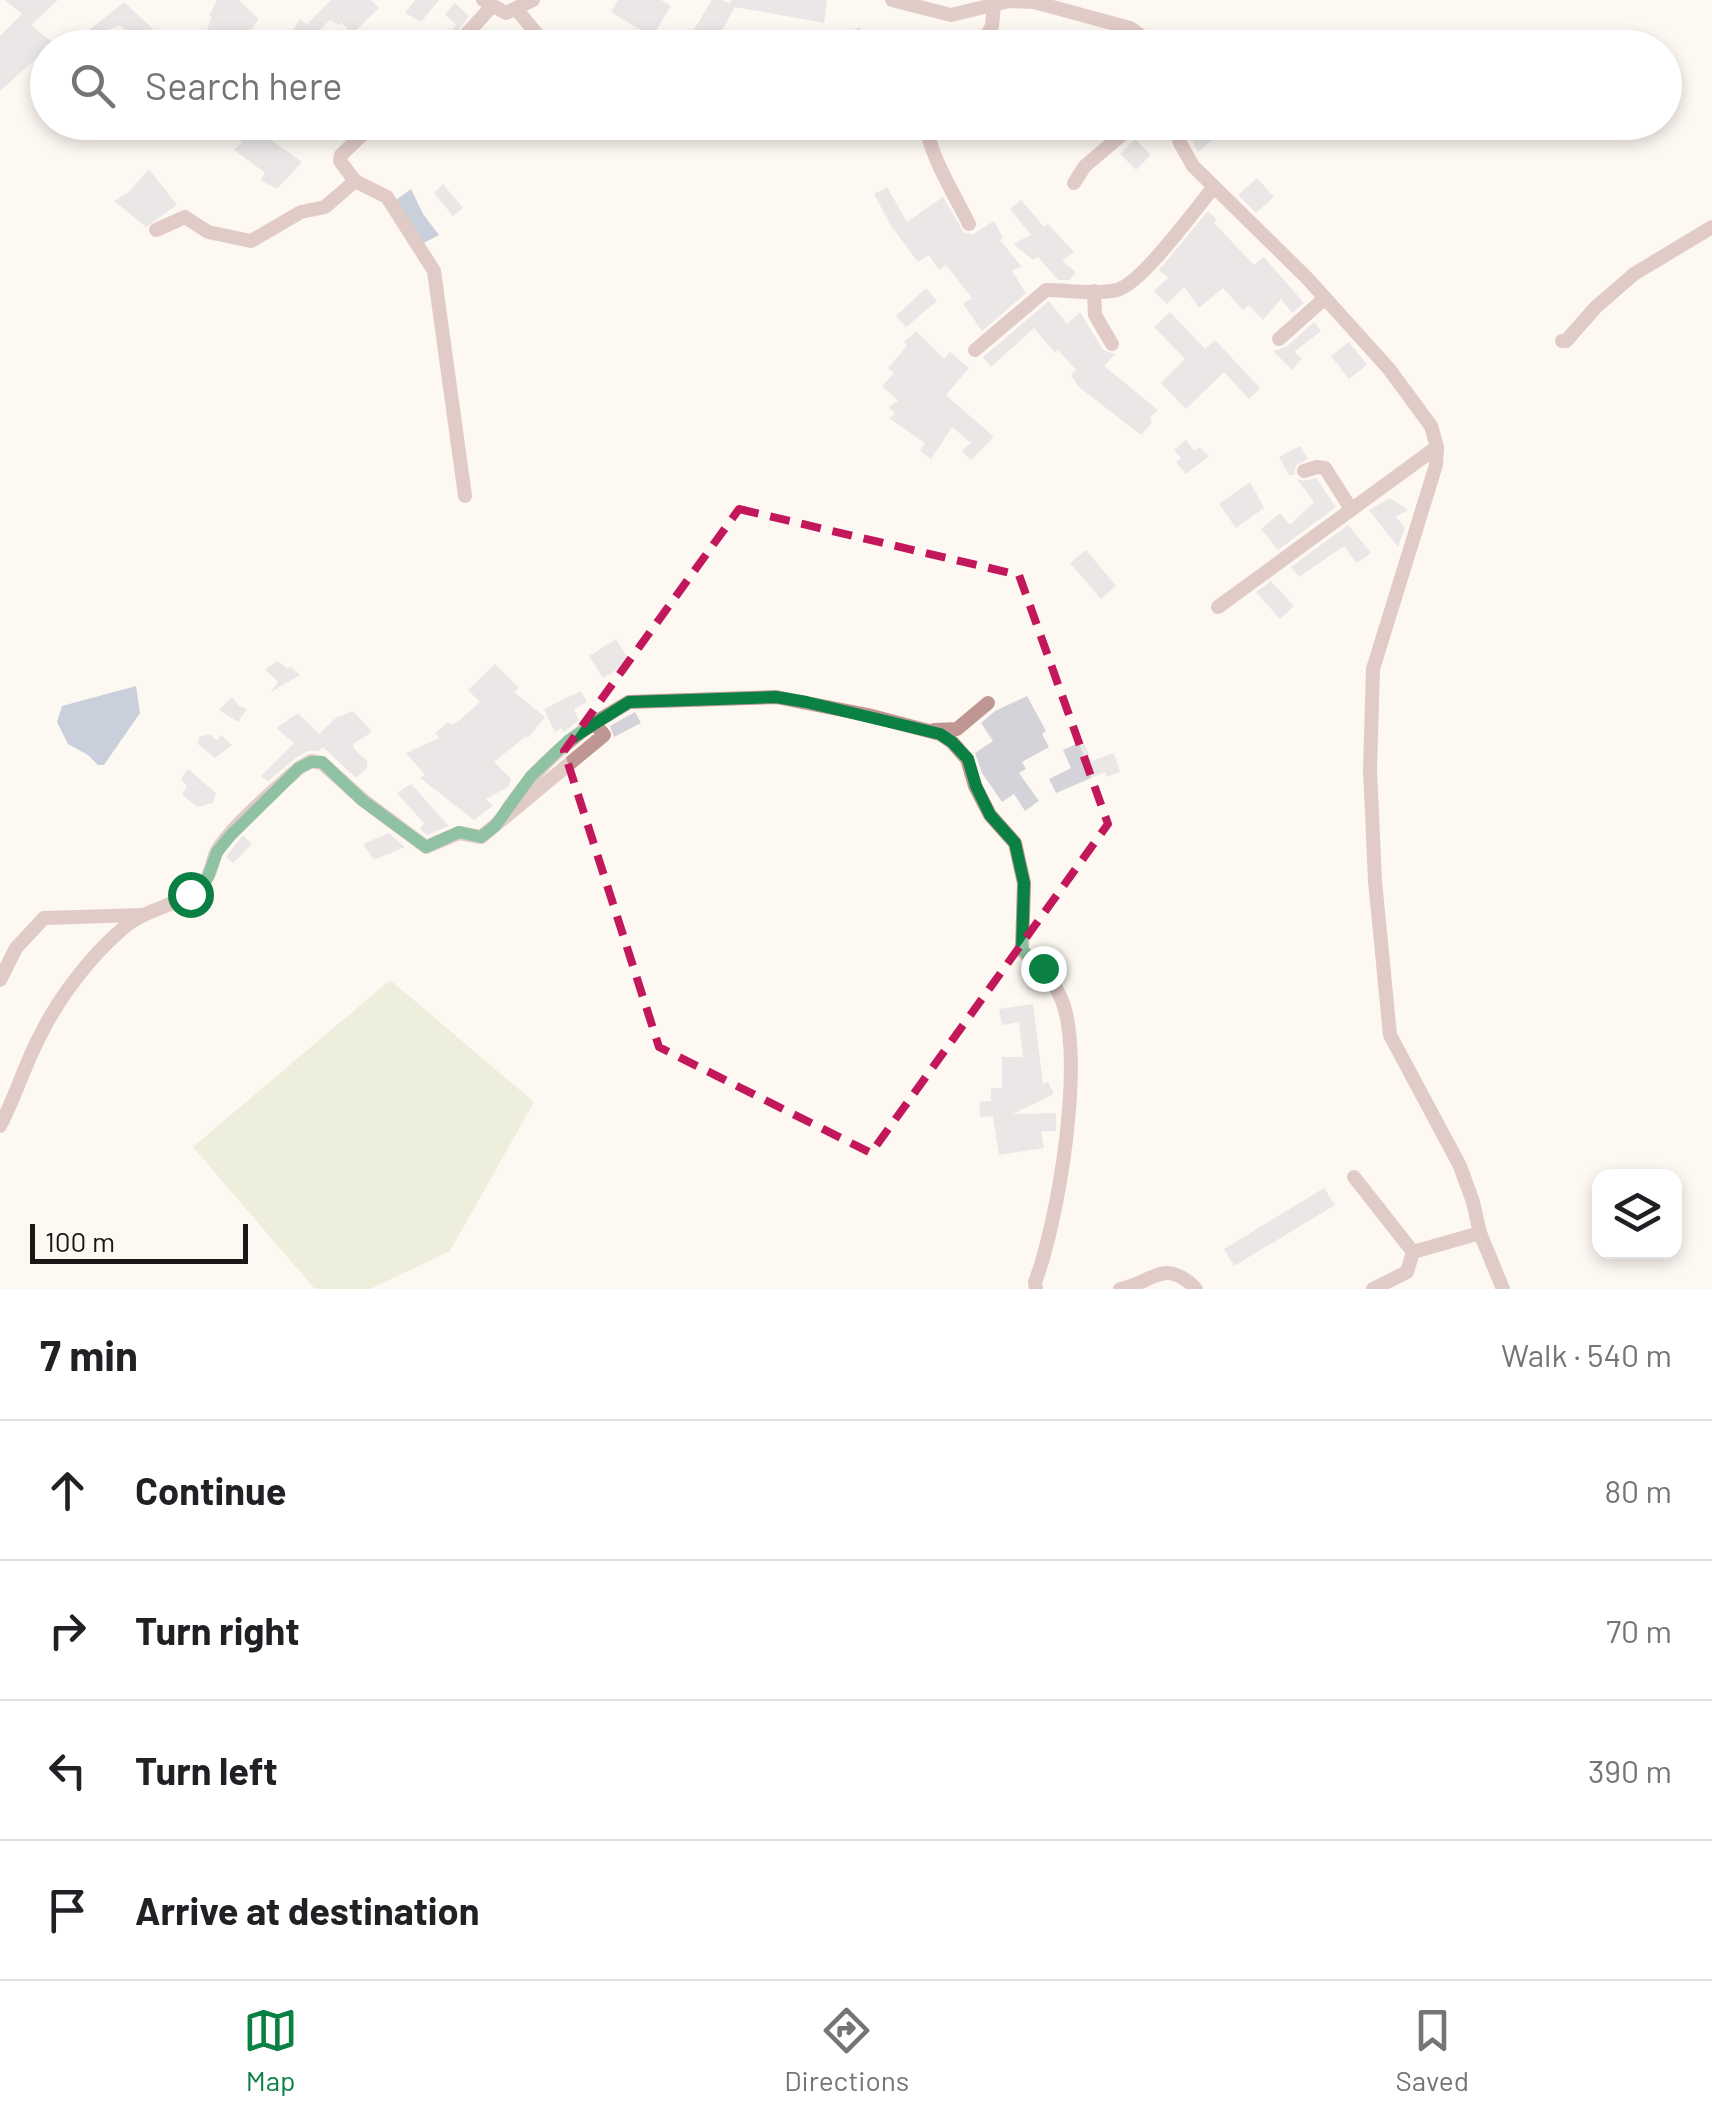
<!DOCTYPE html>
<meta charset="utf-8">
<style>
body{margin:0;font-family:Barlow,sans-serif;background:#f2f2f2;color:#202124}
.controls{position:absolute;right:30px;bottom:30px;display:grid;overflow:hidden;border-radius:20px;box-shadow:0 5px 15px #0003}
.controls button{width:90px;height:90px;display:grid;place-items:center;padding:0;border:0;border-bottom:2px solid #e0e0e0;background:#fff;color:#202124;font:50px sans-serif}
.scale{position:absolute;left:30px;bottom:25px;width:218px;box-sizing:border-box;padding-left:10px;border:5px solid #191816;border-top:0;font-size:28px;line-height:35px;white-space:nowrap;color:#191816;-webkit-text-stroke:8px #fdf8f2;paint-order:stroke}
.stop{position:absolute;width:30px;height:30px;margin:-22px;border:8px solid #0b8043;border-radius:50%;background:#fff}
.stop.end{background:#0b8043;border-color:#fff;box-shadow:0 2px 10px #0008}
.list{margin:0;padding:0;list-style:none}
h2{display:flex;justify-content:space-between;align-items:center;height:130px;margin:0;padding:0 40px;font-size:42px}
h2 small{font-size:32px;font-weight:400;color:#757577}
.list li{display:grid;grid-template-columns:65px 1fr auto;gap:30px;align-items:center;box-sizing:border-box;height:140px;padding:0 40px;border-top:2px solid #e0e0e0}
.list b{display:block;font-size:38px;white-space:nowrap}
.list em{font-size:32px;font-style:normal;color:#757577}
.icon{flex:none;width:55px;height:55px;fill:none;stroke:currentColor;stroke-width:2;stroke-linecap:round;stroke-linejoin:round}
.map{position:relative;flex:none;width:1712px;height:1289px;overflow:hidden}
.search{position:absolute;background:#fff;box-shadow:0 5px 15px #0003;left:30px;right:30px;top:30px;height:110px;display:flex;align-items:center;gap:25px;box-sizing:border-box;padding:0 35px;border-radius:55px;color:#757577;font-size:38px}
.sheet{height:690px;background:#fff}
nav{display:flex;justify-content:space-around;align-items:center;box-sizing:border-box;height:140px;border-top:2px solid #e0e0e0;background:#fff;font-size:28px;color:#757577}
nav a{display:grid;justify-items:center;gap:5px}
nav .on{color:#0b8043}
.map>svg:first-child{display:block}
</style>
<div class="map">
<svg width="1712" height="1289" viewBox="0 0 1712 1289">
<rect width="100%" height="100%" fill="#fdf8f2"/>
<!-- green -->
<polygon fill="#dae2c2" points="390,980 534,1102 450,1251 370,1289 315,1289 193,1147"/>
<!-- water -->
<g fill="#8b9fbe">
<polygon points="411,189 423,214 439,235 422,244 396,200"/>
<polygon points="136,686 140,713 104,765 98,765 88,755 68,744 57,722 62,706"/>
</g>
<!-- building -->
<g fill="#d5d3da">
<polygon points="5,0 58,0 31,25 53,43 0,91 0,36 22,14"/>
<polygon points="217,0 239,0 259,19 236,48 194,48 206,32 212,17 209,16"/>
<polygon points="331,0 371,0 379,8 352,34 341,22 339,25 330,20 310,40 320,48 282,48 300,19 307,24"/>
<polygon points="415,0 439,0 421,22 405,13"/>
<polygon points="618,0 661,0 671,6 652,37 611,12"/>
<polygon points="712,0 723,0 730,4 731,0 827,0 824,23 735,7 712,48 692,48 685,44"/>
<polygon points="124,2 154,30 138,42 120,25 94,36 106,48 67,48"/>
<polygon points="455,3 469,16 444,48 438,48 456,25 445,14"/>
<polygon points="859,27 868,40 857,48 829,48"/>
<polygon points="215,122 293,122 271,140 302,162 277,189 260,180 265,173 234,150 242,142"/>
<polygon points="1203,122 1207,122 1217,136 1198,152 1189,134"/>
<polygon points="1135,139 1151,155 1136,170 1120,154"/>
<polygon points="149,169 177,205 146,227 114,201 128,193"/>
<polygon points="1257,178 1274,197 1256,213 1238,195"/>
<polygon points="443,184 463,208 453,216 434,193"/>
<polygon points="887,187 907,222 943,197 964,233 973,234 994,221 1003,238 1000,240 1021,266 1012,271 1026,293 982,331 963,304 972,298 946,265 939,270 929,255 918,262 891,226 874,194"/>
<polygon points="1021,200 1044,227 1048,224 1074,252 1062,261 1076,272 1070,280 1058,280 1038,257 1033,260 1013,244 1031,235 1010,209"/>
<polygon points="1208,211 1217,220 1214,223 1254,265 1264,257 1304,303 1292,313 1281,299 1263,320 1249,305 1243,310 1223,288 1199,308 1184,287 1167,304 1154,291 1168,278 1159,270"/>
<polygon points="926,288 937,301 906,327 896,316"/>
<polygon points="1049,301 1067,324 1080,312 1103,350 1115,354 1104,366 1158,410 1150,418 1152,423 1141,435 1079,387 1071,375 1076,370 1058,350 1055,353 1034,328 991,367 983,357"/>
<polygon points="1170,312 1205,349 1215,340 1260,388 1249,399 1224,372 1186,409 1161,383 1185,359 1154,327"/>
<polygon points="1314,322 1321,331 1294,352 1302,358 1292,370 1273,351 1286,347"/>
<polygon points="916,331 944,359 950,352 969,368 946,395 994,437 971,460 962,451 971,443 952,427 931,459 920,451 925,443 889,418 895,414 889,407 898,401 882,386 894,373 888,368 907,346 904,342"/>
<polygon points="1349,342 1367,365 1349,379 1331,356"/>
<polygon points="1186,440 1194,451 1199,447 1209,456 1186,474 1176,462 1181,458 1174,450"/>
<polygon points="1300,446 1308,459 1296,465 1294,475 1289,475 1279,457"/>
<polygon points="1316,478 1336,507 1278,550 1261,529 1280,513 1290,525 1314,502 1297,479 1303,481"/>
<polygon points="1250,482 1264,508 1236,528 1219,504"/>
<polygon points="1390,498 1408,510 1396,517 1405,528 1398,547 1369,510"/>
<polygon points="1348,525 1371,553 1356,563 1344,546 1299,577 1291,567"/>
<polygon points="1086,550 1116,586 1101,599 1070,563"/>
<polygon points="1271,581 1294,606 1280,619 1256,592"/>
<polygon points="616,639 630,662 603,678 589,656"/>
<polygon points="278,661 288,669 290,666 300,675 271,692 278,682 265,669"/>
<polygon points="495,664 519,688 514,692 545,717 528,738 526,736 494,762 511,779 508,787 486,799 493,806 474,820 420,778 425,775 406,753 439,738 435,733 448,722 451,725 460,720 480,702 468,690"/>
<polygon points="581,691 587,702 574,709 579,720 564,732 561,728 555,732 544,709"/>
<polygon points="1027,696 1046,731 1042,734 1049,747 1022,762 1026,769 1019,773 1039,801 1025,811 1014,794 1002,802 982,773 975,753 993,741 981,723 995,711"/>
<polygon points="232,697 239,706 247,709 238,722 219,710"/>
<polygon points="353,711 372,732 353,744 354,749 367,761 367,768 356,778 323,747 318,751 307,751 297,757 268,781 261,776 294,743 276,728 298,713 319,734 336,718"/>
<polygon points="635,712 641,723 614,737 610,726"/>
<polygon points="210,734 217,741 221,735 232,745 215,758 198,744 199,737"/>
<polygon points="1083,741 1092,761 1114,753 1120,772 1106,777 1105,772 1056,793 1049,779 1071,768 1063,750"/>
<polygon points="188,769 216,793 213,803 197,807 182,795 187,786 181,779"/>
<polygon points="411,784 449,826 427,835 420,829 424,823 397,793"/>
<polygon points="389,833 405,847 374,860 363,844"/>
<polygon points="243,835 252,844 233,863 226,857"/>
<polygon points="1033,1004 1043,1084 1048,1082 1054,1094 1013,1114 1056,1113 1056,1131 1041,1131 1044,1148 999,1155 993,1116 980,1117 979,1102 991,1101 991,1088 1002,1088 1002,1057 1023,1057 1019,1022 1002,1025 999,1009"/>
<polygon points="1324,1188 1335,1205 1234,1266 1224,1249"/>
</g>
<g fill="none" stroke-linecap="round" stroke-linejoin="round">
<!-- minor -->
<g stroke="#bf9692" stroke-width="14">
<polyline points="483,0 506,13 533,0"/>
<polyline points="892,0 951,15 1009,1 1034,2 1130,28 1159,48"/>
<polyline points="517,10 536,33 525,48"/>
<polyline points="536,33 549,48"/>
<polyline points="454,48 492,6"/>
<polyline points="979,48 992,26 994,6"/>
<polyline points="376,122 341,155 340,161 355,181 387,197 434,271 465,496"/>
<path d="M927 122C925 148 957 199 969 224"/>
<polyline points="1175,122 1180,143 1193,166 1307,278 1389,369 1431,426 1437,447 1436,465 1373,669 1370,770 1375,881 1390,1035 1460,1166 1473,1202 1480,1233 1503,1289"/>
<polyline points="1074,183 1085,166 1137,122"/>
<polyline points="156,230 185,217 208,232 251,241 301,212 325,207 355,181"/>
<polyline points="1094,291 1095,315 1112,344"/>
<polyline points="1279,339 1325,298"/>
<polyline points="1562,341 1566,341 1596,307 1634,274 1712,227"/>
<path d="M975 350 1046 290C1066 290 1098 295 1117 290 1142 283 1194 211 1213 188"/>
<polyline points="1304,471 1317,467 1325,468 1351,509"/>
<polyline points="1218,607 1437,447"/>
<polyline points="934,730 957,729 988,703"/>
<path d="M507 810C532 775 558 747 594 723"/>
<polyline points="0,980 16,948 44,918 141,915"/>
<path d="M0 1126C16 1096 25 1063 41 1034 59 997 90 957 121 930 146 906 183 908 206 879 212 871 212 860 217 851 232 825 276 789 299 768L311 761 322 763 363 800 426 847 459 833 481 837 604 735 594 723 629 702 776 697 868 715 940 734 952 742 967 759 975 786 990 815 1015 843 1024 883 1022 950C1028 959 1037 962 1044 970 1050 977 1056 988 1060 996 1087 1052 1058 1223 1035 1282L1036 1289"/>
<polyline points="1354,1177 1413,1252 1407,1272 1373,1289"/>
<polyline points="1413,1252 1480,1233"/>
<path d="M1120 1289C1154 1282 1165 1257 1196 1289"/>
</g>
</g>
<g fill="none" stroke-linecap="round" stroke-linejoin="round">
<!-- route -->
<polyline stroke="#0b8043" stroke-width="12" points="190,894 208,877 217,852 230,836 299,768 311,762 322,762 362,800 426,847 459,832 481,837 495,826 531,776 569,740 629,702 776,697 806,702 940,734 952,742 968,759 976,786 990,815 1015,843 1024,883 1022,950 1043,968"/>
</g>
<!-- marked area -->
<path d="M0 0H1712V1289H0ZM739 509 1019 575 1108 824 871 1153 659 1047 564 751Z" fill="#fdf8f2" fill-opacity=".55" fill-rule="evenodd"/>
<path fill="none" stroke="#c2185b" stroke-width="8" stroke-dasharray="20 12" stroke-linejoin="round" d="M739 509 1019 575 1108 824 871 1153 659 1047 564 751Z"/>
</svg>
<div class="controls">
<button><svg class="icon" aria-label="layers" viewBox="0 0 24 24"><path d="M12 4l9 5-9 5-9-5zM3 14l9 5 9-5"/></svg></button>
</div>
<div class="scale">100 m</div>
<div class="stop" style="left:190px;top:894px"></div>
<div class="stop end" style="left:1043px;top:968px"></div>
<div class="search"><svg class="icon" aria-label="search" viewBox="0 0 24 24"><circle cx="10" cy="10" r="6"/><path d="M15 15l6 6"/></svg>Search here</div>
</div>
<section class="sheet">
<h2>7 min<small>Walk · 540 m</small></h2>
<ul class="list">
<li><svg class="icon" aria-label="ahead" viewBox="0 0 24 24"><path d="M12 20V5M6 11l6-6 6 6"/></svg><div><b>Continue</b></div><em>80 m</em></li>
<li><svg class="icon" aria-label="right" viewBox="0 0 24 24"><path d="M7 20v-9h11M14 6l5 5-5 5"/></svg><div><b>Turn right</b></div><em>70 m</em></li>
<li><svg class="icon" aria-label="left" viewBox="0 0 24 24"><path d="M17 20v-9H6M10 6l-5 5 5 5"/></svg><div><b>Turn left</b></div><em>390 m</em></li>
<li><svg class="icon" aria-label="arrive" viewBox="0 0 24 24"><path d="M6 21V4h12l-3 4 3 4H6"/></svg><div><b>Arrive at destination</b></div></li>
</ul>
</section>
<nav>
<a class="on"><svg class="icon" aria-label="map" viewBox="0 0 24 24"><path d="M3 6l6-2 6 2 6-2v14l-6 2-6-2-6 2zM9 4v14M15 6v14"/></svg>Map</a>
<a><svg class="icon" aria-label="directions" viewBox="0 0 24 24"><path d="M12 3l9 9-9 9-9-9zM9 14v-3h6M13 9l2 2-2 2"/></svg>Directions</a>
<a><svg class="icon" aria-label="saved" viewBox="0 0 24 24"><path d="M7 4h10v16l-5-4-5 4z"/></svg>Saved</a>
</nav>
